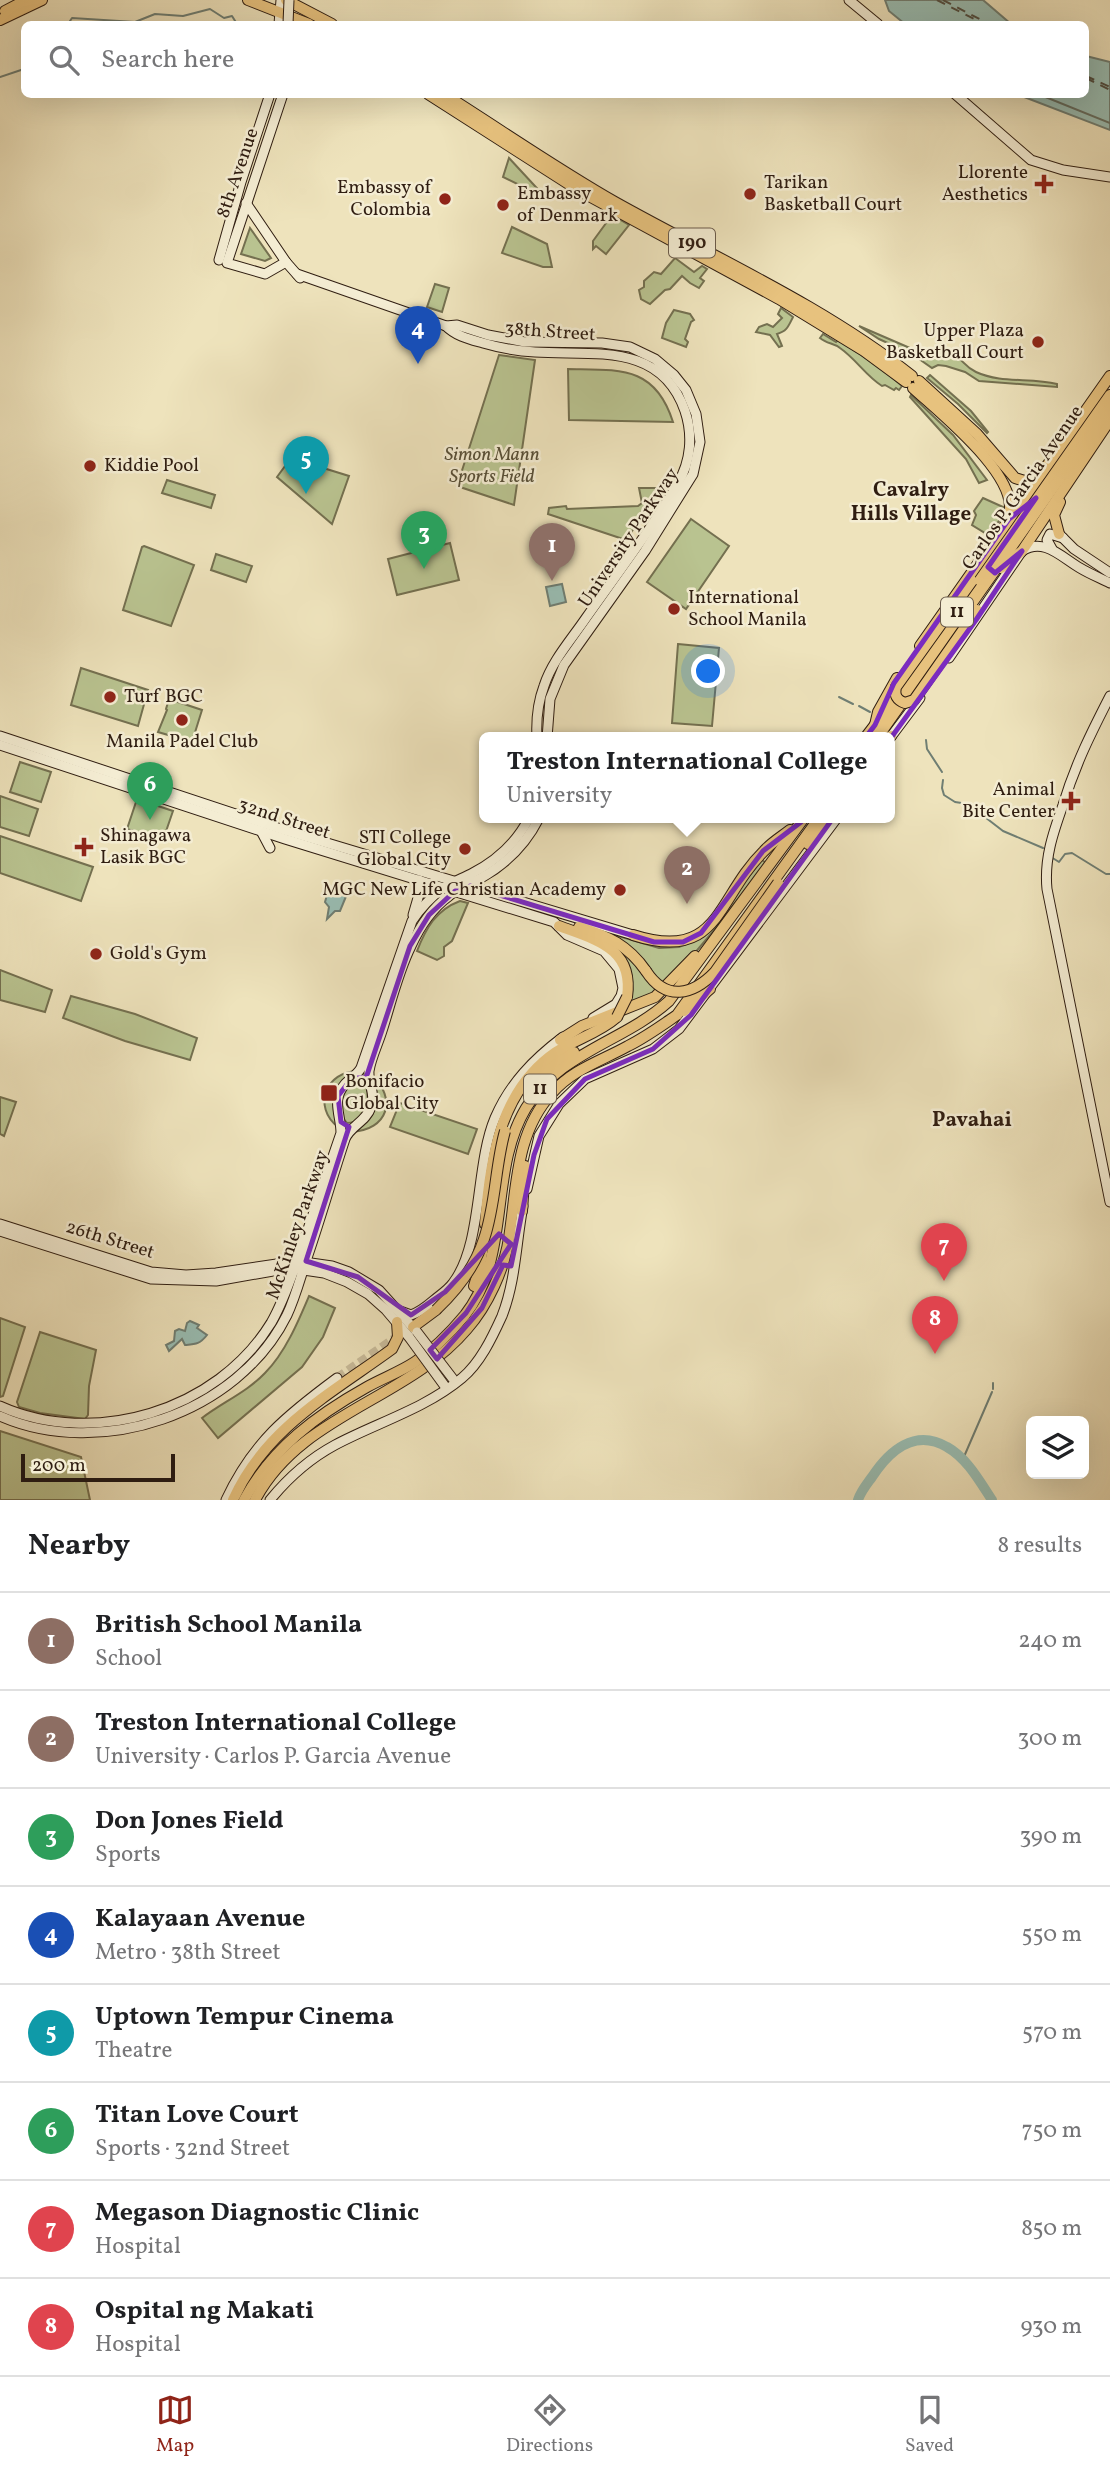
<!DOCTYPE html>
<meta charset="utf-8">
<style>
body{margin:0;font-family:Vollkorn,serif;background:#f6f6f6;color:#202124}
.controls{position:absolute;right:21px;bottom:21px;display:grid;overflow:hidden;border-radius:10px;box-shadow:0 7px 28px #0002}
.controls button{width:63px;height:63px;display:grid;place-items:center;padding:0;border:0;border-bottom:2px solid #e0e0e0;background:#fff;color:#202124;font:35px sans-serif}
.scale{position:absolute;left:21px;bottom:18px;width:154px;box-sizing:border-box;padding-left:7px;border:4px solid #2f1d11;border-top:0;font-size:19px;line-height:24px;white-space:nowrap;color:#2f1d11;-webkit-text-stroke:5px #f4edd3;paint-order:stroke}
.you{position:absolute;left:709px;top:672px;width:24px;height:24px;margin:-18px;border:5px solid #fff;border-radius:50%;background:#1a73e8;box-shadow:0 0 0 10px #1a73e833}
.badge{display:grid;place-items:center;width:46px;height:46px;border-radius:50%;background:#8f2418;color:#fff;font-size:23px;font-weight:700}
.pin{position:absolute;translate:-50% -58px;filter:drop-shadow(0 2px 4px #0008)}
.pin::after{content:'';position:absolute;top:37px;width:24px;height:21px;background:inherit;clip-path:polygon(0 0,100% 0,50% 100%)}
.popup{position:absolute;left:479px;top:732px;width:416px;height:91px;box-sizing:border-box;display:grid;place-content:center;border-radius:10px;background:#fff;filter:drop-shadow(0 2px 5px #0005);font-size:23px;white-space:nowrap;color:#757577}
.popup b{font-size:26px;color:#202124}
.popup::after{content:'';position:absolute;left:50%;top:100%;margin-left:-14px;border:14px solid transparent;border-top-color:#fff}
.list{margin:0;padding:0;list-style:none}
h2{display:flex;justify-content:space-between;align-items:center;height:91px;margin:0;padding:0 28px;font-size:30px}
h2 small{font-size:23px;font-weight:400;color:#757577}
.list li{display:grid;grid-template-columns:46px 1fr auto;gap:21px;align-items:center;box-sizing:border-box;height:98px;padding:0 28px;border-top:2px solid #e0e0e0}
.list b{display:block;font-size:26px;white-space:nowrap}
.list p{margin:0;font-size:23px;white-space:nowrap;color:#757577}
.list em{font-size:23px;font-style:normal;color:#757577}
.icon{flex:none;width:38px;height:38px;fill:none;stroke:currentColor;stroke-width:2;stroke-linecap:round;stroke-linejoin:round}
.map{position:relative;flex:none;width:1110px;height:1500px;overflow:hidden}
.search{position:absolute;background:#fff;box-shadow:0 7px 28px #0002;left:21px;right:21px;top:21px;height:77px;display:flex;align-items:center;gap:18px;box-sizing:border-box;padding:0 24px;border-radius:10px;color:#757577;font-size:26px}
.sheet{height:875px;background:#fff}
nav{display:flex;justify-content:space-around;align-items:center;box-sizing:border-box;height:98px;border-top:2px solid #e0e0e0;background:#fff;font-size:19px;color:#757577}
nav a{display:grid;justify-items:center;gap:4px}
nav .on{color:#8f2418}
.map>svg:first-child{display:block}
</style>
<div class="map">
<svg width="1110" height="1500" viewBox="0 0 1110 1500">
<rect width="100%" height="100%" fill="#eee3bc"/>
<filter id="stains"><feTurbulence type="fractalNoise" baseFrequency=".00286" numOctaves="4"/><feColorMatrix values="0 0 0 0 .2 0 0 0 0 .09 0 0 0 0 .02 0 0 0 .5 -.17"/></filter>
<radialGradient id="worn" r=".72"><stop offset=".6" stop-color="#630" stop-opacity="0"/><stop offset="1" stop-color="#630" stop-opacity=".3"/></radialGradient>
<!-- green -->
<g fill="#b9c390" stroke="#747050" stroke-width="2">
<polygon points="509,158 546,198 503,177"/>
<polygon points="612,215 629,225 606,254 596,246 593,249 593,241"/>
<polygon points="512,227 547,244 552,267 543,267 502,253"/>
<polygon points="250,228 271,258 265,261 241,254"/>
<polygon points="675,258 694,272 702,266 707,269 700,278 704,281 699,288 690,283 682,276 670,289 665,290 650,304 641,299 639,290 644,287 644,281 654,272 661,274"/>
<polygon points="435,284 449,288 442,312 427,307"/>
<path d="M781 308 793 317C788 327 787 331 777 334L782 346 779 347 770 335 756 332 759 327 767 324 773 327 782 318 778 314Z"/>
<polygon points="674,310 690,314 694,320 691,322 685,339 688,342 686,347 662,338 666,323"/>
<path d="M859 326 933 358 939 353C966 355 959 364 976 372 1002 384 1031 377 1057 384V387L979 381 965 372 946 366 938 365 932 368 912 354 879 339Z"/>
<path d="M823 334 836 342 838 340 880 367 902 386 899 390 896 388 894 390 885 385 882 386C865 375 857 360 840 348 834 343 827 344 820 338Z"/>
<polygon points="499,355 535,360 514,505 457,486"/>
<path d="M568 369C619 370 655 365 673 422L569 420Z"/>
<polygon points="930,375 971,411 988,432 987,433 958,404 927,378"/>
<polygon points="911,395 953,435 987,480 979,483 966,459 910,397"/>
<polygon points="291,458 349,476 332,524 277,477"/>
<polygon points="167,480 215,495 211,508 162,493"/>
<polygon points="639,488 661,488 626,540 548,514 549,508 566,506 567,509 638,506 642,503"/>
<path d="M983 498 1003 507C1004 520 995 526 985 533L972 525 976 515 974 511Z"/>
<polygon points="691,519 729,546 686,609 647,582"/>
<polygon points="450,543 459,580 397,595 388,559"/>
<polygon points="144,546 194,565 171,626 123,610 142,547"/>
<polygon points="216,554 252,566 246,582 211,570"/>
<polygon points="678,644 719,648 712,726 672,723"/>
<polygon points="81,668 148,690 138,726 71,705"/>
<polygon points="169,699 202,710 192,742 158,732 167,710 166,709"/>
<polygon points="20,762 51,772 41,802 10,792"/>
<polygon points="0,796 38,809 29,836 0,827"/>
<polygon points="137,799 173,811 163,840 127,829"/>
<polygon points="0,836 93,867 81,901 0,873"/>
<path d="M762 860 766 863 710 935 683 967 653 996 603 1015 632 993C634 965 616 954 599 935H615L659 948 679 947 696 940Z"/>
<path d="M460 901 468 903 452 941 444 947V956L437 960 417 951C426 928 436 910 460 901Z"/>
<polygon points="0,970 52,990 45,1012 0,1000"/>
<polygon points="71,996 135,1014 197,1038 190,1060 125,1041 63,1018"/>
<path d="M358 1071C333 1087 329 1099 338 1127 312 1107 326 1071 358 1071Z"/>
<path d="M371 1074C398 1099 388 1130 351 1132 377 1122 382 1098 371 1074Z"/>
<path d="M355 1080 365 1082C372 1097 368 1122 347 1123 333 1109 343 1091 355 1080Z"/>
<polygon points="0,1097 16,1102 4,1136 0,1134"/>
<polygon points="397,1102 477,1129 468,1154 390,1127 396,1112"/>
<path d="M309 1296 335 1308 323 1337 302 1367 218 1438 202 1418C223 1402 247 1392 265 1373 285 1353 298 1322 309 1296Z"/>
<polygon points="0,1318 25,1327 3,1396 0,1397"/>
<polygon points="40,1332 96,1350 89,1386 88,1415 85,1419 40,1413 19,1407 17,1402"/>
<polygon points="0,1431 81,1457 90,1500 0,1500"/>
</g>
<!-- water -->
<g fill="#99beb4" stroke="#6f7e73" stroke-width="2">
<polygon points="885,0 983,0 1011,24 905,24 889,11"/>
<polygon points="1086,56 1110,62 1110,130 1019,95 1086,94"/>
<polygon points="562,584 566,602 550,606 546,587"/>
<polygon points="329,888 347,894 340,911 335,911 327,919 329,907 325,902"/>
<path d="M190 1321 199 1325 197 1328 207 1335C200 1344 196 1344 185 1345L182 1339 169 1351 166 1345 174 1341 175 1331 179 1329 185 1331 187 1323Z"/>
</g>
<g fill="none" stroke-linecap="round" stroke-linejoin="round">
<!-- shore -->
<polyline stroke="#646e62" stroke-width="2" points="1038,94 1110,123"/>
<!-- stream -->
<g stroke="#6f7e73" stroke-width="2">
<polyline points="68,24 72,18 135,22 155,14 183,16 210,9 224,18 232,16 237,24"/>
<polyline points="0,77 24,69"/>
<polyline points="839,697 853,704"/>
<polyline points="859,706 870,712"/>
<polyline points="926,740 927,749 942,772"/>
<polyline points="943,780 942,788 944,795 955,802 968,804 1003,831 1043,848"/>
<polyline points="1051,857 1059,862 1065,854 1072,853 1106,874 1110,874"/>
<polyline points="993,1383 993,1389"/>
<polyline points="963,1459 992,1392"/>
</g>
<!-- river -->
<path stroke="#99beb4" stroke-width="10" d="M858 1500C861 1491 867 1484 872 1477 889 1451 915 1428 947 1447 967 1458 980 1482 992 1500"/>
<!-- ferry -->
<g stroke="#4f4d42" stroke-width="2" stroke-dasharray="9 7" stroke-linecap="butt">
<polyline points="937,0 984,24"/>
<polyline points="943,0 989,24"/>
<polyline points="1086,76 1110,87"/>
<polyline points="1086,78 1110,90"/>
</g>
<!-- secondary-tunnel -->
<polyline stroke="#c8bb9a" stroke-width="9" stroke-dasharray="9 4.5" stroke-linecap="butt" points="337,1378 401,1334"/>
<defs>
<g id="secondary">
<polyline points="849,0 878,24"/>
<polyline points="279,24 281,0"/>
<polyline points="283,94 227,263 265,274 286,262"/>
<polyline points="955,94 1031,160 1063,170 1110,177"/>
<polyline points="246,203 286,262 300,278"/>
<polyline points="219,260 241,182 270,94"/>
<polyline points="297,274 446,326 457,325 488,335 525,342 602,343 630,347 655,359 674,375 686,390 696,414 700,442 693,474 645,551 564,665 550,699 547,738"/>
<path d="M446 326C456 336 469 339 483 343 500 348 517 351 535 352 592 356 661 341 685 411 693 435 691 461 678 483 651 530 617 574 586 618 571 640 552 661 544 686 538 702 536 720 537 738"/>
<polyline points="1059,534 1074,549 1110,573"/>
<polyline points="1052,549 1047,540 1050,534 1063,538"/>
<path d="M949 658 1022 551C1044 537 1061 557 1080 568 1090 574 1100 578 1110 583"/>
<path d="M1110 696C1091 733 1075 765 1063 805 1053 833 1044 859 1047 889L1110 1202"/>
<polyline points="0,736 284,830 633,935"/>
<polyline points="890,738 920,698"/>
<polyline points="0,745 285,839 554,922 567,935 604,951 619,969 623,988 621,996 616,1004 593,1018"/>
<polyline points="261,831 270,848"/>
<polyline points="413,915 420,891 419,880"/>
<polyline points="527,1189 539,1136 559,1104 585,1079 653,1049 679,1029 837,818"/>
<polyline points="0,1224 151,1272 186,1275 216,1273 297,1261 332,1266 349,1272 379,1290 416,1331"/>
<polyline points="0,1231 151,1279 216,1281 290,1268 324,1273 347,1282 368,1294 386,1310 409,1337"/>
<path d="M400 1311 411 1315C420 1312 426 1307 433 1301 440 1295 448 1290 453 1283 483 1244 475 1165 495 1118 510 1083 534 1059 563 1037"/>
<path d="M0 1406C94 1448 217 1411 271 1323 282 1304 289 1284 296 1264 311 1221 326 1177 341 1133 341 1115 331 1100 345 1084 351 1078 357 1075 361 1068L412 921C420 909 430 898 442 889 450 883 461 879 471 874 496 861 516 844 529 818"/>
<path d="M0 1416C100 1460 238 1414 287 1315 296 1296 301 1275 308 1255 321 1217 332 1178 345 1139 350 1126 366 1122 371 1107 376 1094 368 1084 369 1071 371 1058 378 1044 382 1031 391 1003 398 972 411 946 420 926 431 909 449 896 458 888 470 884 481 878 506 864 526 844 539 818"/>
<path d="M226 1500C253 1442 287 1415 337 1378"/>
<path d="M270 1500C288 1478 309 1459 335 1445 376 1423 425 1409 462 1378 480 1363 492 1338 502 1316 516 1280 516 1243 523 1206"/>
</g>
<g id="primary">
<polyline points="248,0 309,24"/>
<polyline points="286,0 332,24"/>
<polyline points="5,11 26,0"/>
<polyline points="0,20 42,0"/>
<polyline points="428,94 578,190 779,299 864,351 906,382"/>
<path d="M444 94C501 130 557 169 615 202 715 258 822 305 912 376"/>
<polyline points="919,381 977,434 1015,478 1028,482 1036,477"/>
<path d="M913 388C940 413 1020 476 1009 515"/>
<polyline points="1059,534 1054,515 1060,502"/>
<polyline points="1001,568 1022,551 1110,420"/>
<polyline points="920,646 1110,376"/>
<polyline points="875,725 878,712 897,678"/>
<polyline points="865,738 913,675 1110,395"/>
<polyline points="877,738 1110,407"/>
<polyline points="889,738 891,736"/>
<polyline points="808,844 828,818"/>
<path d="M559 926C596 940 634 948 627 997"/>
<path d="M579 927C608 936 628 945 646 971"/>
<path d="M633 935C720 963 716 898 764 851 771 843 781 837 790 830"/>
<polyline points="684,1011 710,989"/>
<polyline points="560,1040 582,1026 655,997 695,956"/>
<polyline points="535,1080 553,1064 574,1052"/>
<polyline points="522,1211 525,1166"/>
<path d="M485 1224C490 1160 499 1091 556 1052 576 1039 599 1033 617 1017"/>
<polyline points="474,1286 480,1267 483,1246"/>
<polyline points="413,1327 436,1310"/>
<path d="M233 1500C265 1428 332 1393 392 1349L398 1337 397 1322"/>
<path d="M244 1500C272 1448 317 1415 367 1387 383 1378 400 1372 415 1362 433 1350 451 1332 465 1315 512 1255 488 1171 526 1108 559 1052 624 1042 669 1001L804 818"/>
<path d="M255 1500C300 1414 407 1400 467 1329 488 1305 504 1270 509 1238 517 1188 515 1133 552 1093 573 1069 601 1061 628 1046 646 1037 661 1026 677 1015L819 818"/>
</g>
</defs>
<!-- secondary casing -->
<use href="#secondary" stroke="#2f1d11" stroke-width="11"/>
<!-- primary casing -->
<use href="#primary" stroke="#2f1d11" stroke-width="12"/>
<!-- secondary -->
<use href="#secondary" stroke="#f4edd3" stroke-width="9"/>
<!-- primary -->
<use href="#primary" stroke="#e7c27e" stroke-width="10"/>
<defs>
<g id="secondary-bridge">
<polyline points="288,24 289,0"/>
<polyline points="417,1332 453,1379"/>
<polyline points="409,1337 444,1385"/>
</g>
<g id="primary-bridge">
<path d="M972 581 896 687C894 696 897 700 905 703L914 700 977 610"/>
<path d="M646 971C666 1002 693 995 715 972L778 883"/>
<polyline points="617,1017 627,997"/>
<path d="M436 1310C457 1290 475 1267 484 1239 496 1204 495 1166 505 1131"/>
</g>
</defs>
<!-- secondary-bridge casing -->
<use href="#secondary-bridge" stroke="#2f1d11" stroke-width="11" stroke-linecap="butt"/>
<!-- primary-bridge casing -->
<use href="#primary-bridge" stroke="#2f1d11" stroke-width="12" stroke-linecap="butt"/>
<!-- secondary-bridge -->
<use href="#secondary-bridge" stroke="#f4edd3" stroke-width="9"/>
<!-- primary-bridge -->
<use href="#primary-bridge" stroke="#e7c27e" stroke-width="10"/>
</g>
<!-- marked area -->
<path fill="none" stroke="#7b2cbf" stroke-width="5" stroke-linejoin="round" d="M1036 498 988 567 995 573 1022 551 976 620 691 1015 653 1049 585 1079 547 1119 534 1155 511 1266 503 1265 482 1308 437 1359 430 1350 466 1313 511 1244 499 1234 445 1292 411 1315 358 1277 306 1261 349 1127 341 1122 338 1096 352 1078H366L410 946 429 915 455 891 470 886 654 942H683L701 933 763 851 801 822 875 725 894 683 1009 519Z"/>
<!-- markers -->
<g fill="#8f2418" stroke="#f4edd3" stroke-width="2.5">
<path d="M1040.5 173.5h7v7h7v7h-7v7h-7v-7h-7v-7h7z"/>
<circle cx="750" cy="194" r="7"/>
<circle cx="445" cy="199" r="7"/>
<circle cx="503" cy="205" r="7"/>
<circle cx="1038" cy="342" r="7"/>
<circle cx="90" cy="466" r="7"/>
<circle cx="674" cy="609" r="7"/>
<circle cx="110" cy="697" r="7"/>
<circle cx="182" cy="720" r="7"/>
<path d="M1067.5 790.5h7v7h7v7h-7v7h-7v-7h-7v-7h7z"/>
<path d="M80.5 836.5h7v7h7v7h-7v7h-7v-7h-7v-7h7z"/>
<circle cx="465" cy="849" r="7"/>
<circle cx="620" cy="890" r="7"/>
<circle cx="96" cy="954" r="7"/>
<rect x="320" y="1084" width="18" height="18" rx="3.5"/>
</g>
<g text-anchor="middle" dominant-baseline="central" stroke-width="5" stroke-linejoin="round" paint-order="stroke">
<!-- shield labels -->
<g fill="#f4edd3" stroke="#6a5b4b" stroke-width="2">
<rect x="669" y="228.5" width="46" height="29" rx="5"/>
<rect x="941" y="597.5" width="32" height="29" rx="5"/>
<rect x="524" y="1074.5" width="32" height="29" rx="5"/>
</g>
<g font-size="18" font-weight="bold" fill="#2f1d11">
<text x="692" y="243">190</text>
<text x="957" y="612">11</text>
<text x="540" y="1089">11</text>
</g>
<!-- street labels -->
<g font-size="19" fill="#2f1d11" stroke="#f4edd3">
<text transform="translate(238 173) rotate(-71)">8th Avenue</text>
<text transform="translate(550 332) rotate(4)">38th Street</text>
<text transform="translate(1023 488) rotate(-55)">Carlos P. Garcia Avenue</text>
<text transform="translate(629 538) rotate(-56)">University Parkway</text>
<text transform="translate(284 819) rotate(18)">32nd Street</text>
<text transform="translate(298 1225) rotate(-71)">McKinley Parkway</text>
<text transform="translate(110 1240) rotate(17)">26th Street</text>
</g>
<!-- poi labels -->
<g font-size="19" fill="#2f1d11" stroke="#f4edd3" text-anchor="start">
<text x="1028" y="173" text-anchor="end">Llorente<tspan x="1028" dy="22">Aesthetics</tspan></text>
<text x="764" y="183">Tarikan<tspan x="764" dy="22">Basketball Court</tspan></text>
<text x="431" y="188" text-anchor="end">Embassy of<tspan x="431" dy="22">Colombia</tspan></text>
<text x="517" y="194">Embassy<tspan x="517" dy="22">of Denmark</tspan></text>
<text x="1024" y="331" text-anchor="end">Upper Plaza<tspan x="1024" dy="22">Basketball Court</tspan></text>
<text x="104" y="466">Kiddie Pool</text>
<text x="688" y="598">International<tspan x="688" dy="22">School Manila</tspan></text>
<text x="124" y="697">Turf BGC</text>
<text x="182" y="742" text-anchor="middle">Manila Padel Club</text>
<text x="1055" y="790" text-anchor="end">Animal<tspan x="1055" dy="22">Bite Center</tspan></text>
<text x="100" y="836">Shinagawa<tspan x="100" dy="22">Lasik BGC</tspan></text>
<text x="451" y="838" text-anchor="end">STI College<tspan x="451" dy="22">Global City</tspan></text>
<text x="606" y="890" text-anchor="end">MGC New Life Christian Academy</text>
<text x="110" y="954">Gold's Gym</text>
<text x="345" y="1082">Bonifacio<tspan x="345" dy="22">Global City</tspan></text>
</g>
<!-- park labels -->
<g font-size="19" font-style="italic" fill="#584f37" stroke="#f4edd3">
<text x="492" y="455">Simon Mann<tspan x="492" dy="22">Sports Field</tspan></text>
</g>
<!-- neighbourhood labels -->
<g font-size="21" font-weight="bold" fill="#2f1d11" stroke="#f4edd3">
<text x="911" y="490">Cavalry<tspan x="911" dy="24">Hills Village</tspan></text>
<text x="972" y="1120">Pavahai</text>
</g>
</g>
<rect width="100%" height="100%" filter="url(#stains)"/>
<rect width="100%" height="100%" fill="url(#worn)"/>
</svg>
<div class="controls">
<button><svg class="icon" aria-label="layers" viewBox="0 0 24 24"><path d="M12 4l9 5-9 5-9-5zM3 14l9 5 9-5"/></svg></button>
</div>
<div class="scale">200 m</div>
<div class="you"></div>
<div class="pin badge" style="left:552px;top:581px;background:#8d6e63">1</div>
<div class="pin badge" style="left:687px;top:904px;background:#8d6e63">2</div>
<div class="popup"><b>Treston International College</b>University</div>
<div class="pin badge" style="left:424px;top:569px;background:#2e9e5b">3</div>
<div class="pin badge" style="left:418px;top:364px;background:#1a4fb4">4</div>
<div class="pin badge" style="left:306px;top:494px;background:#0f9aa8">5</div>
<div class="pin badge" style="left:150px;top:820px;background:#2e9e5b">6</div>
<div class="pin badge" style="left:944px;top:1281px;background:#e0444e">7</div>
<div class="pin badge" style="left:935px;top:1354px;background:#e0444e">8</div>
<div class="search"><svg class="icon" aria-label="search" viewBox="0 0 24 24"><circle cx="10" cy="10" r="6"/><path d="M15 15l6 6"/></svg>Search here</div>
</div>
<section class="sheet">
<h2>Nearby<small>8 results</small></h2>
<ul class="list">
<li><span class="badge" style="background:#8d6e63">1</span><div><b>British School Manila</b><p>School</p></div><em>240 m</em></li>
<li><span class="badge" style="background:#8d6e63">2</span><div><b>Treston International College</b><p>University · Carlos P. Garcia Avenue</p></div><em>300 m</em></li>
<li><span class="badge" style="background:#2e9e5b">3</span><div><b>Don Jones Field</b><p>Sports</p></div><em>390 m</em></li>
<li><span class="badge" style="background:#1a4fb4">4</span><div><b>Kalayaan Avenue</b><p>Metro · 38th Street</p></div><em>550 m</em></li>
<li><span class="badge" style="background:#0f9aa8">5</span><div><b>Uptown Tempur Cinema</b><p>Theatre</p></div><em>570 m</em></li>
<li><span class="badge" style="background:#2e9e5b">6</span><div><b>Titan Love Court</b><p>Sports · 32nd Street</p></div><em>750 m</em></li>
<li><span class="badge" style="background:#e0444e">7</span><div><b>Megason Diagnostic Clinic</b><p>Hospital</p></div><em>850 m</em></li>
<li><span class="badge" style="background:#e0444e">8</span><div><b>Ospital ng Makati</b><p>Hospital</p></div><em>930 m</em></li>
</ul>
</section>
<nav>
<a class="on"><svg class="icon" aria-label="map" viewBox="0 0 24 24"><path d="M3 6l6-2 6 2 6-2v14l-6 2-6-2-6 2zM9 4v14M15 6v14"/></svg>Map</a>
<a><svg class="icon" aria-label="directions" viewBox="0 0 24 24"><path d="M12 3l9 9-9 9-9-9zM9 14v-3h6M13 9l2 2-2 2"/></svg>Directions</a>
<a><svg class="icon" aria-label="saved" viewBox="0 0 24 24"><path d="M7 4h10v16l-5-4-5 4z"/></svg>Saved</a>
</nav>
